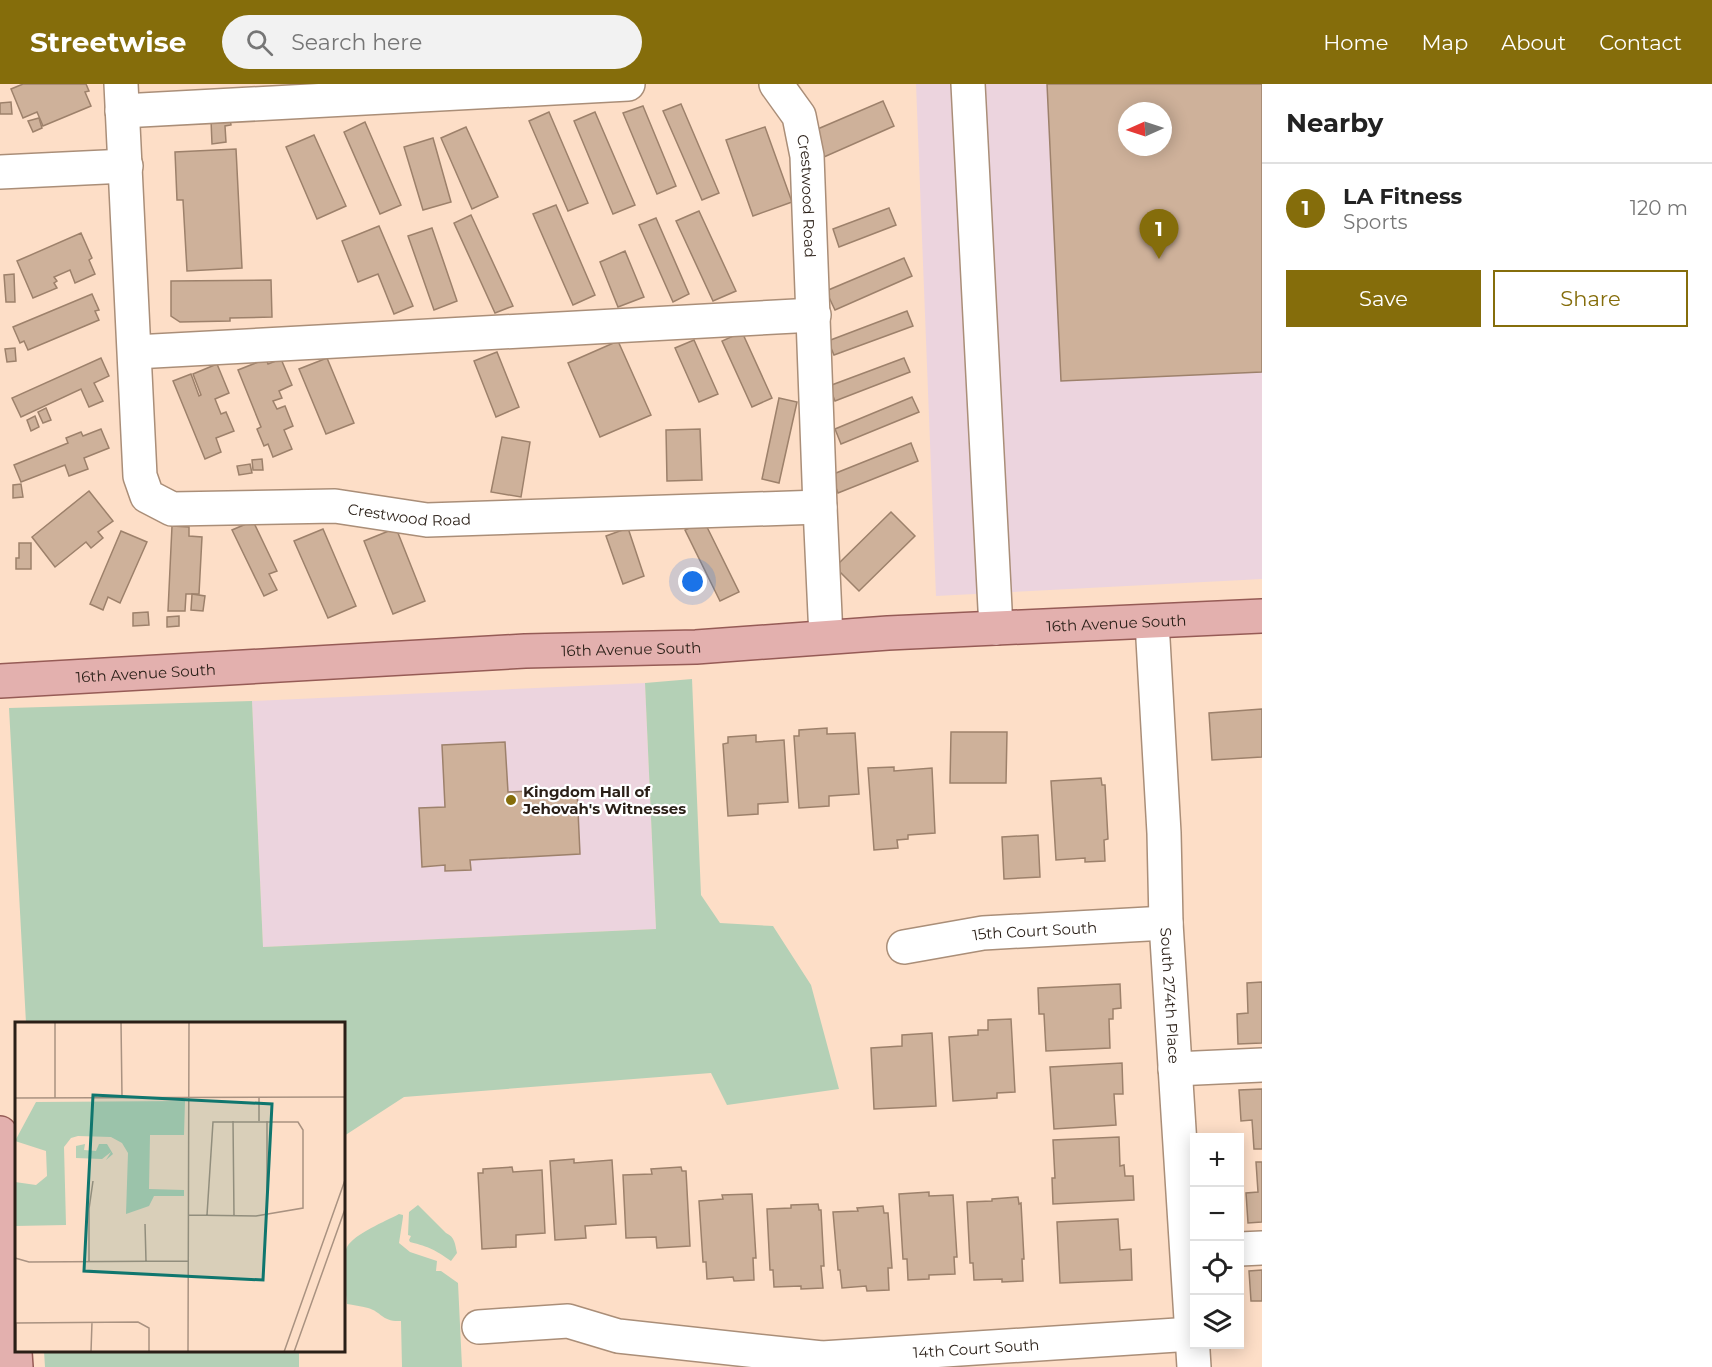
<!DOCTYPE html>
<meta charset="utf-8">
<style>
body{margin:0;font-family:Montserrat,sans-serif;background:#f2f2f2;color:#222}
.controls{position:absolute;right:18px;bottom:18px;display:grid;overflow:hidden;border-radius:0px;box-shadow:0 3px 15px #0003}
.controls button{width:54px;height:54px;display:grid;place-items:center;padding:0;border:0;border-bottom:2px solid #e0e0e0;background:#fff;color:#222;font:30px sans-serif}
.compass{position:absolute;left:1118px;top:18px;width:54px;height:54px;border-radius:50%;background:#fff;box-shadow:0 3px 15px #0003;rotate:267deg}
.you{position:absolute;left:693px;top:498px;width:21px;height:21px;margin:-15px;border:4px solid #fff;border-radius:50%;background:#1a73e8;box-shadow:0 0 0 9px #1a73e833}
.badge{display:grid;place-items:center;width:39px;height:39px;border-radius:50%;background:#856d0b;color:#fff;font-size:20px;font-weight:700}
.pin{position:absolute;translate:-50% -50px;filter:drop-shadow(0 2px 3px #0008)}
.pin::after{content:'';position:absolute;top:32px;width:21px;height:18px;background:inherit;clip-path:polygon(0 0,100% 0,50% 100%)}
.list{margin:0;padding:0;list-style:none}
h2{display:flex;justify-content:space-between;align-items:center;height:78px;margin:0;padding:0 24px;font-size:26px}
h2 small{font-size:20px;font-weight:400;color:#767676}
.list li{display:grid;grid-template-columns:39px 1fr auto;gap:18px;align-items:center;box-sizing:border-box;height:90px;padding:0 24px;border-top:2px solid #e0e0e0}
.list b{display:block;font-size:22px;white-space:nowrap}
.list p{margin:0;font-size:20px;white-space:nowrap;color:#767676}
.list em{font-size:20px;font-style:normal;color:#767676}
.actions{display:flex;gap:12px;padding:18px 24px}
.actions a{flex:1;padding:14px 0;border:2px solid #856d0b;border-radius:0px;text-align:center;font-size:21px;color:#856d0b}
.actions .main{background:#856d0b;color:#fff}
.icon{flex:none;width:33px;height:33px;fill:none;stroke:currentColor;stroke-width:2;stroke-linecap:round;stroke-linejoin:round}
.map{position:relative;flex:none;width:1262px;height:1283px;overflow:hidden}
header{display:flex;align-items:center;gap:36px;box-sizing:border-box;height:84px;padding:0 30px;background:#856d0b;color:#fff}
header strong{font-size:28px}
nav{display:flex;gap:33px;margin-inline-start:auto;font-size:21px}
.search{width:420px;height:54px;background:#f2f2f2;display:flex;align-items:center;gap:15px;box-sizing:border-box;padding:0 21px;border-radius:33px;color:#767676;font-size:22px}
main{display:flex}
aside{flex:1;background:#fff}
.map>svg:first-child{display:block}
</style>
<header>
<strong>Streetwise</strong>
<div class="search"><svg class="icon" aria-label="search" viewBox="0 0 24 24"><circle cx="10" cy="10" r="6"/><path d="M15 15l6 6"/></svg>Search here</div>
<nav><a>Home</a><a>Map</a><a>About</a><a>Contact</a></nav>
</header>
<main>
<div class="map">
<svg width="1262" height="1283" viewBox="0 0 1262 1283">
<rect width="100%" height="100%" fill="#fddec7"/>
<!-- commercial -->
<g fill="#ecd4de" fill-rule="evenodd">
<path d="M916 0H1262V495L936 512ZM1127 27H1163V63H1127Z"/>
<polygon points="645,599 656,845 263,863 252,617"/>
</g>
<!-- green -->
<g fill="#b4d0b6">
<polygon points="692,595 701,811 720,839 773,842 811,901 839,1005 727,1021 711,989 404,1013 344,1052 344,940 26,939 9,624 252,617 263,863 656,845 645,599"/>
<path d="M418 1121 446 1149C455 1153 455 1160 457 1169L451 1177C435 1166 430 1163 410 1158L409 1156 411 1152 408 1151 409 1128Z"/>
<path d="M399 1130 403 1131V1133L399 1159 410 1168 437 1177 436 1187H441L458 1199 462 1283H402L401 1237C382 1238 382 1228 368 1224 361 1222 353 1221 347 1220 346 1205 340 1176 347 1163 354 1150 386 1137 399 1130Z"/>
<polygon points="44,1267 299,1267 299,1283 45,1283"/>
</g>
<!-- building -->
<g fill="#ceb19a" stroke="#9d816b" stroke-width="1.5" fill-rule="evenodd">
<polygon points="23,0 86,0 89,7 85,8 91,22 43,42 37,28 23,34 11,5"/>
<path d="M1047 0H1262V288L1061 297ZM1127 27H1163V63H1127Z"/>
<polygon points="883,17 894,42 824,73 813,47"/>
<polygon points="11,18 12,30 0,30 0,19"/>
<polygon points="681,20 719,109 702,116 663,27"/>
<polygon points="643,22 676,102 657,110 623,29"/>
<polygon points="549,28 588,119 568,127 529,37"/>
<polygon points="595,28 635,121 613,130 574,37"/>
<polygon points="39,34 42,44 33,48 28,37"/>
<polygon points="230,35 231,41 225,42 226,58 212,60 211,36"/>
<polygon points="365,38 401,121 380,130 344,48"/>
<polygon points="466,43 498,113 472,125 441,54"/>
<polygon points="765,43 792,118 753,132 726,56"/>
<polygon points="314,51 346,122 317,135 286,63"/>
<polygon points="433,54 451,118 423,126 404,63"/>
<polygon points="236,65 242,184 187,187 183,116 177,116 175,68"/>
<polygon points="556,121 595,211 573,221 533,130"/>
<polygon points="889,124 896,141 839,163 833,145"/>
<polygon points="699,127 736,207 713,217 676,137"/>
<polygon points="471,131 513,222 495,229 454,139"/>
<polygon points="656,134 689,210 673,218 639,141"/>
<polygon points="379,142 413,222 394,230 378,190 358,198 342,157"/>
<polygon points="432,144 457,217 434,226 408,152"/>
<polygon points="81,149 92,174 89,176 95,190 75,199 70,186 54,193 57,197 54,199 57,204 33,214 17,177"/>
<polygon points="625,167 644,213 618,223 600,178"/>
<polygon points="904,174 912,192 835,226 826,207"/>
<polygon points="14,190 15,218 6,218 4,191"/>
<polygon points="271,196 272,233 230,234 230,237 180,238 171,232 171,197"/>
<polygon points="92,210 99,226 95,227 99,236 28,266 24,257 20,259 13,243"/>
<polygon points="907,227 913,242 834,271 828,257"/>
<polygon points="742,248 772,314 752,323 722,257"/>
<polygon points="694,256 718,310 699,318 675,264"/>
<polygon points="618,257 651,331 600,353 568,279"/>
<polygon points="15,264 16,277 7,278 5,265"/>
<polygon points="497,268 519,323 496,333 474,277"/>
<polygon points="101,274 109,292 94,299 103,317 89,323 81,305 21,333 12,314"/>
<polygon points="327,274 354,339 326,350 299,285"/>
<polygon points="904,274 910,288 835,317 829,302"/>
<polygon points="266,275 268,280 281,275 292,301 279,307 282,314 273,317 277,325 285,322 293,342 284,346 292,365 273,373 268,360 264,362 257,345 261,343 238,286"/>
<polygon points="217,280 229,309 215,315 221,330 226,328 234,347 216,354 221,368 205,375 173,297 191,290 199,312 201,311 193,290"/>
<polygon points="912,313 919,328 841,360 835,345"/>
<polygon points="779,314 797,318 779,399 762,395"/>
<polygon points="46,324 51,336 43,339 38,328"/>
<polygon points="35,332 39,343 31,347 27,336"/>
<polygon points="101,345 109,364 84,374 88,385 69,392 65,381 21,398 14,381 68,359 66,354 81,348 83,352"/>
<polygon points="700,345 702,396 667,397 666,346"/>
<polygon points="502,353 530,358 521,413 491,408"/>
<polygon points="911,359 918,377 838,409 831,391"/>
<polygon points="262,375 263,386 253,386 252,376"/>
<polygon points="250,380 252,389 239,391 237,382"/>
<polygon points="21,400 23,413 13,414 13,401"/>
<polygon points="89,407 113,437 98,448 103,454 91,464 86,458 55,483 32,453"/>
<polygon points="891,428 915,452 859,507 835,483"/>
<polygon points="253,437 277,487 269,490 277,506 264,512 232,446"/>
<polygon points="704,437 739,508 720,517 685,446"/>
<polygon points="172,442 189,443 189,452 202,453 199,510 186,510 185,527 168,527"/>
<polygon points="396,444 425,517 393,530 364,457"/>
<polygon points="628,444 644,492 623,500 606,452"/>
<polygon points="323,445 356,522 328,534 294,457"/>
<polygon points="121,447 147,458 120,519 108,513 103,526 90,520"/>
<polygon points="19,459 31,459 31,485 16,485 16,474 19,474"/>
<polygon points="192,510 205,512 203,527 191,526"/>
<polygon points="148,528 149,541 133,542 133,529"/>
<polygon points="179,532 179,542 167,543 167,533"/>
<polygon points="1262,625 1262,673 1212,676 1209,629"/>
<polygon points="827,644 827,650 855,649 859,710 829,712 829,722 799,724 794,652 799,652 799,646"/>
<polygon points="951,648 1007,648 1006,699 950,699"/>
<polygon points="756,651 756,658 784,656 788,718 758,720 758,730 728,732 723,660 728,659 728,653"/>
<polygon points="505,658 508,708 577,705 580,770 470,776 471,786 445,787 445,781 422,783 419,724 445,723 442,661"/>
<polygon points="894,683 894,687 932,684 935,749 908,751 908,755 897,756 898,764 874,766 868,684"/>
<polygon points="1101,694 1102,701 1105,701 1108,755 1104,756 1105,777 1085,778 1085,774 1056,776 1051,697"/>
<polygon points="1038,751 1040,793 1004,795 1002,753"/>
<polygon points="1262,898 1262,959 1238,960 1237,930 1248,929 1247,899"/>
<polygon points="1120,900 1121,924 1113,925 1113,935 1109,935 1110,964 1046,967 1044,930 1039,930 1038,904"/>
<polygon points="1011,935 1015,1008 997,1009 997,1014 953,1017 949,953 978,951 978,946 988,946 988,936"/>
<polygon points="932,949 936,1022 874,1025 871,964 902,962 902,951"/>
<polygon points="1122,979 1123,1010 1114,1010 1116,1041 1054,1045 1050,983"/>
<polygon points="1262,1005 1262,1065 1254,1065 1252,1036 1241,1037 1239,1006"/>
<polygon points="1119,1053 1120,1082 1124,1081 1125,1092 1133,1092 1134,1116 1053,1120 1052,1094 1055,1094 1053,1056"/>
<polygon points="574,1075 574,1079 612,1076 616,1140 585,1142 586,1154 555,1156 550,1077"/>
<polygon points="1256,1078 1262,1078 1262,1138 1248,1139 1246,1109 1258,1108"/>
<polygon points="512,1083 513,1088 542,1086 545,1149 516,1151 516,1163 482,1165 478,1089 483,1089 483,1085"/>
<polygon points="681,1083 682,1087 686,1087 690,1162 657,1164 656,1153 626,1154 623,1091 652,1090 651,1085"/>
<polygon points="929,1108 929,1112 953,1111 957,1173 954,1173 955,1190 929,1191 929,1195 908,1196 907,1175 903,1175 899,1110"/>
<polygon points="752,1110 756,1174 753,1174 754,1196 734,1197 733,1193 707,1195 706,1178 703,1178 699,1117 723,1115 722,1111"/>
<polygon points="1018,1113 1019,1120 1021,1119 1024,1175 1022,1175 1023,1197 1002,1198 1002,1195 974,1196 973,1179 970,1179 967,1118 992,1117 992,1115"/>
<polygon points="818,1120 819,1126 821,1126 824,1182 821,1182 823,1204 801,1205 801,1202 774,1203 773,1186 770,1186 767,1125 791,1124 791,1121"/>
<polygon points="883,1122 884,1129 888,1129 892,1184 888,1184 889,1206 867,1207 866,1202 842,1204 840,1186 838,1186 833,1128 858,1127 857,1124"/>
<polygon points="1118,1135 1120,1166 1131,1165 1132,1196 1060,1199 1057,1138"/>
<polygon points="1262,1186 1262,1217 1251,1217 1249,1187"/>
</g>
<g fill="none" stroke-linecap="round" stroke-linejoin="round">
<defs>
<g id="minor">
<path id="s1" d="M121 0 140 392 147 412 172 425 335 422 427 436 820 423"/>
<path id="s2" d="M776 0 799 32 807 72 820 423 826 553"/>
<polyline points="968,0 996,544"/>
<polyline points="122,27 628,0"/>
<polyline points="0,88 126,82"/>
<polyline points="135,268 814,231"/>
<path id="s3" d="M1152 538 1164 749 1166 839 1194 1283"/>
<path id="s4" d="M904 863 983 849 1166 839"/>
<polyline points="1175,985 1262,981"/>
<polyline points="1240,1165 1262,1164"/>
<path id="s5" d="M479 1243 568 1237 618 1252 822 1274 1192 1250"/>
</g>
<g id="major">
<path id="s6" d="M0 597 525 567 696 563 888 549 1262 532"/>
<polyline points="0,1049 16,1283"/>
</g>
</defs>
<!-- minor casing -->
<use href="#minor" stroke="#aa8e78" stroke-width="36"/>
<!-- major casing -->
<use href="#major" stroke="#965b56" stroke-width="36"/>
<!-- minor -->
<use href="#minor" stroke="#fff" stroke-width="33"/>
<!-- major -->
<use href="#major" stroke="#e3b0ae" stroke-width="33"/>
</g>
<!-- markers -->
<circle fill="#856d0b" stroke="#fff" stroke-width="2" cx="511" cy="716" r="6"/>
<g text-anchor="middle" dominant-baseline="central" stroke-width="4.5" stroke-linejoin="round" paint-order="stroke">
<!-- street labels -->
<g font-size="15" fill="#2a1f17" stroke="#fff">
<text stroke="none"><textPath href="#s2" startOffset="120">Crestwood Road</textPath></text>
<text stroke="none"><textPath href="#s1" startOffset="680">Crestwood Road</textPath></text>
<text stroke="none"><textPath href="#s6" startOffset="1118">16th Avenue South</textPath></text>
<text stroke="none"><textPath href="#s6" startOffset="632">16th Avenue South</textPath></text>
<text stroke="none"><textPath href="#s6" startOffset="146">16th Avenue South</textPath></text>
<text stroke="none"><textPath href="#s4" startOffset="132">15th Court South</textPath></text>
<text stroke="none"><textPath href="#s3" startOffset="374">South 274th Place</textPath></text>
<text stroke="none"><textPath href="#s5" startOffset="501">14th Court South</textPath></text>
</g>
<!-- poi labels -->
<g font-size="15" font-weight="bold" fill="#2a1f17" stroke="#fff" text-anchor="start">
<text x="523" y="707">Kingdom Hall of<tspan x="523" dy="17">Jehovah's Witnesses</tspan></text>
</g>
</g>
<!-- overview -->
<g transform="translate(15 938)">
<rect width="330" height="330" fill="#fddec7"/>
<path d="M170 79 169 113H135L134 167 169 168V174H139L134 184 111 192 113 131 107 121 96 115 63 114 56 116 49 125 51 203 0 204V160L21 163 32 154 31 129 0 119 21 80ZM70 122 69 128 81 129 84 122H92L98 132 91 138 96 130 87 137 61 136V124Z" fill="#b4d0b6"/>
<path fill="none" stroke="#a99281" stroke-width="1.5" d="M40 0V76M106 0 107 75M0 76 330 75M218 99 219 194M244 99V75M252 99V190M174 193 241 194 288 186V108L283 100H198L192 193M130 202 131 239M0 236 14 240 173 239M74 239V187L78 159M1 330V301L123 300 134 306V330M76 330 77 300M173 330 174 0M269 330 330 158M279 330 330 187"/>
<path fill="#0f766e" fill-opacity="0.15" stroke="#0f766e" stroke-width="3" d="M78 73 257 82 248 258 69 249Z"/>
<rect width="330" height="330" fill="none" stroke="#2a1f17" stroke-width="3"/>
</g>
</svg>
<div class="controls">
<button>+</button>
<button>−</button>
<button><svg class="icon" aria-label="locate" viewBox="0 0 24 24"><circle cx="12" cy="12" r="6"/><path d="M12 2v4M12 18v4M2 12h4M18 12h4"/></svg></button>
<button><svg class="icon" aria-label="layers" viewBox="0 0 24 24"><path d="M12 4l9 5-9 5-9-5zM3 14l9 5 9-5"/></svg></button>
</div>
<svg class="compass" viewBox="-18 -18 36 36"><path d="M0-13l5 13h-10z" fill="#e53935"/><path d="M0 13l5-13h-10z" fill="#767676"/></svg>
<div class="you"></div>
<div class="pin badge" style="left:1159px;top:175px">1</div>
</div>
<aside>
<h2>Nearby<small></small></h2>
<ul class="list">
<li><span class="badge">1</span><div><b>LA Fitness</b><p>Sports</p></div><em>120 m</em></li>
</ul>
<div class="actions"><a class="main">Save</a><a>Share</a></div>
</aside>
</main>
